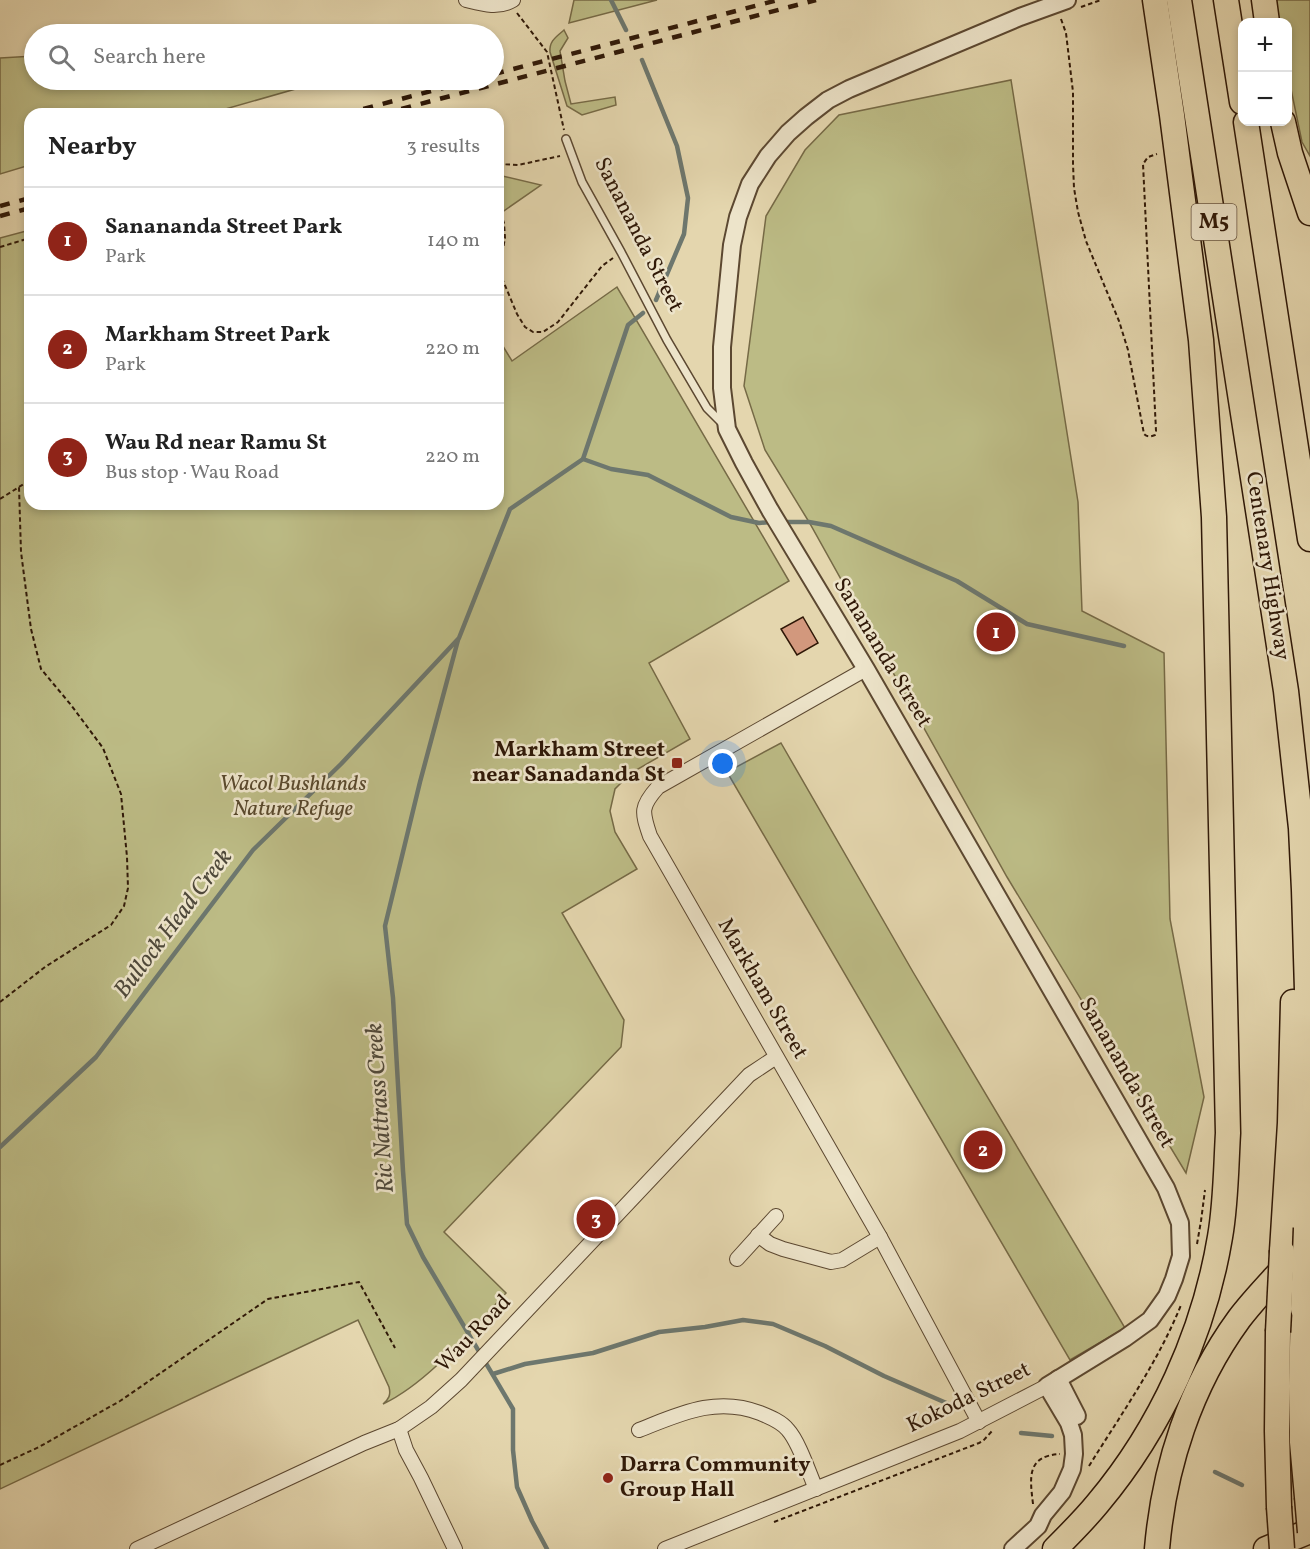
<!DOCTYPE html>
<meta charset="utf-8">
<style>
body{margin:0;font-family:Vollkorn,serif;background:#f6f6f6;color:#222}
.controls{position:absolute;right:18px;top:18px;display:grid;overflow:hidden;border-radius:12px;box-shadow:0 3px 9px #0003}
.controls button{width:54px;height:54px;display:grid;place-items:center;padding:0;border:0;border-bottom:2px solid #e0e0e0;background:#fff;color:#222;font:30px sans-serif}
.you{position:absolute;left:723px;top:764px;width:21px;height:21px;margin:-15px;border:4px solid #fff;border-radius:50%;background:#1a73e8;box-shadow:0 0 0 9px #1a73e833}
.badge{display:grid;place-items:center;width:39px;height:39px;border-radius:50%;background:#8f2418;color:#fff;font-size:20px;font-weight:700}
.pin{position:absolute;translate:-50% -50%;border:3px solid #fff;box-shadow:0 2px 6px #0006}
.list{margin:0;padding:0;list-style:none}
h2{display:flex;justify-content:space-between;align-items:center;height:78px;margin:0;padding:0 24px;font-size:26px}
h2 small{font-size:20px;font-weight:400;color:#767676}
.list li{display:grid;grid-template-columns:39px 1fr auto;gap:18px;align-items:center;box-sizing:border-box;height:108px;padding:0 24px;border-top:2px solid #e0e0e0}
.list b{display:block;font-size:22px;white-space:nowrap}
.list p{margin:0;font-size:20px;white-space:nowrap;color:#767676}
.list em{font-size:20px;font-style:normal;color:#767676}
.icon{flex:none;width:33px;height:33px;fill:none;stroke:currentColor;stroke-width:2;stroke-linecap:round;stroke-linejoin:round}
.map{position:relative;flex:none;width:1310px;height:1549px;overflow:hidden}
.search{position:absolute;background:#fff;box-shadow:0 3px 9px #0003;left:24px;top:24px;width:480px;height:66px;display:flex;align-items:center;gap:15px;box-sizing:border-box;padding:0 21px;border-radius:33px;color:#767676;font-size:22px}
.panel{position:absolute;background:#fff;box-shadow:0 3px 9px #0003;left:24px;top:108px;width:480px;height:402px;border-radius:18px}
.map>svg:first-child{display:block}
</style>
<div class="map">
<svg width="1310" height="1549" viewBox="0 0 1310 1549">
<rect width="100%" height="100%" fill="#e4d6ae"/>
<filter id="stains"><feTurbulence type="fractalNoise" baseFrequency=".00333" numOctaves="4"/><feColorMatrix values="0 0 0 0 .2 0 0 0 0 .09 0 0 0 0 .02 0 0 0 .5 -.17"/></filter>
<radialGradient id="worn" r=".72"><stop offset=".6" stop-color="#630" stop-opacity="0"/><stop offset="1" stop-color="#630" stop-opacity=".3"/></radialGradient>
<!-- green -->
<g fill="#bcbb85" stroke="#766a46" stroke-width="1.5">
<polygon points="574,0 657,0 569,23"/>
<polygon points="1271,0 1310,0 1310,156 1302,142 1288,75 1288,22 1276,22"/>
<path d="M564 30 568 38 560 51 565 81 571 104 615 97 616 105 582 115 567 106 550 52C549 41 556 37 564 30Z"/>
<polygon points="34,56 34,80 327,80 208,114 30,114 30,165 0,174 0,58"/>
<polygon points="1011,80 1078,502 1082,611 1164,653 1170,919 1204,1097 1186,1173 1007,877 809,522 765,450 744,386 766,216 805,150 839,115"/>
<polygon points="498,175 541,185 498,215"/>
<path d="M30 230V504H498V338L512 361 617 287 789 581 649 663 690 739 631 773 615 789 610 811 615 832 637 869 562 913 624 1020 621 1047 444 1232 506 1293C471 1330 429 1382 383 1404 389 1399 391 1395 389 1387L358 1320 0 1489V238Z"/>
<polygon points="781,743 913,972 1125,1328 1070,1360 727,772"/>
</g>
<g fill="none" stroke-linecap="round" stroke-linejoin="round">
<!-- stream -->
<g stroke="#6d776e" stroke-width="4.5">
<polyline points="611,0 626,30"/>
<polyline points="642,60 677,146 688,198 684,234 656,300"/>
<polyline points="583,459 611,469 648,475 731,517 759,523 772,522"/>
<polyline points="781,522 809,522 831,526 957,581 1027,624 1124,646"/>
<polyline points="458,640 420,782 385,926 393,998 403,1171 407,1224 423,1257 513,1409 513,1450 517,1487 532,1521 547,1549"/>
<polyline points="0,1147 96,1057 253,850 341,764 459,638 510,509 583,459 628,325 643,313"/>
<polyline points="493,1374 525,1364 593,1353 659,1332 705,1327 743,1320 773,1324 825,1346 884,1376 951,1405"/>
<polyline points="1021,1433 1052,1436"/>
<polyline points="1215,1472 1242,1485"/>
</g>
</g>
<!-- building -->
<polygon fill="#d2987d" stroke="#2f1807" stroke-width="1.5" points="803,617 818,643 797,655 781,629"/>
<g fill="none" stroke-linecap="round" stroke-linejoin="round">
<defs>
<polyline id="service" points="566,139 582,182 621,252 667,340 707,408 724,425"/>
<g id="minor">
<path d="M466 0C482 4 498 9 513 0"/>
<path d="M866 669 658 787C640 807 642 812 650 836L880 1237 979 1422"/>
<polyline points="758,1235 770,1244 783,1249 831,1262 842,1260 880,1237"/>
<polyline points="737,1259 776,1216"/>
<polyline points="399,1429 406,1450 421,1478 455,1549"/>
<path d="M639 1430C680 1414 716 1396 760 1413 770 1417 782 1422 788 1430 799 1442 809 1473 816 1489"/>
<polyline points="137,1549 364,1443 399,1429 431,1407 461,1380 749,1075 776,1057"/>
<polyline points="665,1549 960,1431 1047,1386"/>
</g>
<g id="tertiary">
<polyline points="1058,1379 1077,1416"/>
<polyline points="1013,1549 1038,1526 1043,1515 1062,1492 1072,1469 1074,1454 1073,1435 1069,1423 1047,1386 1125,1338 1150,1320 1167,1296 1174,1279 1181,1256 1180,1223 1166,1188 866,669 770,510 744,463 727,429 722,388 722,347 732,245 738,217 750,184 768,156 788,133 806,117 828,100 849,89 1020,17 1067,0"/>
</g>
<g id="motorway">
<polyline points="1179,0 1286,691 1301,828 1304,890 1309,1057 1306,1228"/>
<polyline points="1226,0 1242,102"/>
<polyline points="1264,0 1267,22"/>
<polyline points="1246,122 1310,539"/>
<polyline points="1283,122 1290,153 1310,213"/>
<polyline points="1282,1251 1290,1123 1293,1002"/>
<polyline points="1303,1309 1301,1386 1302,1442 1307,1497"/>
<polyline points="1278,1332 1277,1431 1279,1507"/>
<path d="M1055 1549C1070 1534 1085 1519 1098 1503 1161 1428 1204 1333 1220 1237 1226 1203 1226 1167 1228 1133L1214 517 1201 340 1172 115 1155 0"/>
<path d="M1157 1549C1164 1467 1190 1386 1239 1319 1254 1299 1273 1280 1290 1261"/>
<polyline points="1266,1549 1310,1531"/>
</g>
</defs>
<!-- service casing -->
<use href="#service" stroke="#5c4831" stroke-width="10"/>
<!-- minor casing -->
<use href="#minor" stroke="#5c4831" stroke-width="16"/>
<!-- tertiary casing -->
<use href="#tertiary" stroke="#5c4831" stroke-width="20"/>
<!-- motorway casing -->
<use href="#motorway" stroke="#2f1807" stroke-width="27"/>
<!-- path -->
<g stroke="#2f1807" stroke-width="2" stroke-dasharray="4.5 3" stroke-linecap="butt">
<polyline points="1081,7 1101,0"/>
<polyline points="517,13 547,52 564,130"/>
<path d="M1061 19 1066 33 1073 92V164L1074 188 1078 212 1086 241 1119 321 1128 350 1144 434C1147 437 1150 437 1155 435L1156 431 1143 164 1148 157 1157 154"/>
<polyline points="498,164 518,165 560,156"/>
<polyline points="498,205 504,223 505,238 499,271 517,314 525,327 533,332 543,332 558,322 602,266 613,258"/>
<polyline points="0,247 30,238"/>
<polyline points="0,499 30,480"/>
<polyline points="0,1002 45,967 111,925 124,906 128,888 127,857 121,794 103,748 71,705 41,669 31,629 21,552 19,487"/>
<polyline points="1197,1244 1201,1221 1205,1190"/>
<polyline points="0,1465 39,1447 120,1401 268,1299 359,1282 395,1348"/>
<path d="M1089 1466C1122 1413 1158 1362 1181 1305"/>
<path d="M1033 1504C1030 1478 1026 1456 1060 1454"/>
<polyline points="774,1522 979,1443 983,1441 992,1431"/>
</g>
<!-- service -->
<use href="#service" stroke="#ede4ca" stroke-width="7"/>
<!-- minor -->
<use href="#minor" stroke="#ede4ca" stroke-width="14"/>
<!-- tertiary -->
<use href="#tertiary" stroke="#ede4ca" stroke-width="16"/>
<!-- motorway -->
<use href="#motorway" stroke="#e4d6ae" stroke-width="24"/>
<!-- rail -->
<g stroke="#2f1807" stroke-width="4.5" stroke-dasharray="10 10" stroke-linecap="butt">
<polyline points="494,74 778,0"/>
<polyline points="344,114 473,80"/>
<polyline points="382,114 816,0"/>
<polyline points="0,206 30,198"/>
<polyline points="0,216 30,208"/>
</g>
<defs>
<g id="motorway-bridge">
<polyline points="1303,1309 1306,1228"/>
<polyline points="1278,1332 1282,1251"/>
<polyline points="1307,1497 1310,1532"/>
<polyline points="1279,1507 1282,1549"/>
</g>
</defs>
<!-- motorway-bridge casing -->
<use href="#motorway-bridge" stroke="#2f1807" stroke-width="27" stroke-linecap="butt"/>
<!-- motorway-bridge -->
<use href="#motorway-bridge" stroke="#e4d6ae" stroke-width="24"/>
</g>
<!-- markers -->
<g fill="#8f2418" stroke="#ede4ca" stroke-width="2">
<rect x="671" y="757" width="12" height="12" rx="3"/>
<circle cx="608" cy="1478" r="6"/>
</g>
<g text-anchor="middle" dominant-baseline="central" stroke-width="5" stroke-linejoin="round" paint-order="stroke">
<!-- shield labels -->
<rect fill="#ede4ca" stroke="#685542" stroke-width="1.5" x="1191.5" y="204" width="45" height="36" rx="4.5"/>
<g font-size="21" font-weight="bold" fill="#2f1807">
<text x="1214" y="222">M5</text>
</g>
<!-- street labels -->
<g font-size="22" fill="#2f1807" stroke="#ede4ca">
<text transform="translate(638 235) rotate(63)">Sanananda Street</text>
<text transform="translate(1267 566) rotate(81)">Centenary Highway</text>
<text transform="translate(882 653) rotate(59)">Sanananda Street</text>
<text transform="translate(762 989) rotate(60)">Markham Street</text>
<text transform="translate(1126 1073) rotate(60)">Sanananda Street</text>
<text transform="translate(474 1334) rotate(-46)">Wau Road</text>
<text transform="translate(969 1398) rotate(-26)">Kokoda Street</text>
</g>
<!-- poi labels -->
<g font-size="22" font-weight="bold" fill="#2f1807" stroke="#ede4ca" text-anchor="end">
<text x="665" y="750">Markham Street<tspan x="665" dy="25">near Sanadanda St</tspan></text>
<text x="620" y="1465" text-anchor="start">Darra Community<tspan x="620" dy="25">Group Hall</tspan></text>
</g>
<!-- park labels -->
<g font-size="22" font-style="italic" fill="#59492d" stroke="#ede4ca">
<text x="293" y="784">Wacol Bushlands<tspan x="293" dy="25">Nature Refuge</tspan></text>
</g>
<!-- water labels -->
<g font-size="24" font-style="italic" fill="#4e483a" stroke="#ede4ca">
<text transform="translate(174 924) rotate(-53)">Bullock Head Creek</text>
<text transform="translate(381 1108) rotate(-94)">Ric Nattrass Creek</text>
</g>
</g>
<rect width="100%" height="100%" filter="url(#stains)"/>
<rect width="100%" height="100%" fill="url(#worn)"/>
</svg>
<div class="controls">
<button>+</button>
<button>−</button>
</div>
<div class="you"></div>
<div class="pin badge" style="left:996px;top:632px">1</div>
<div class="pin badge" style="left:983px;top:1150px">2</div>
<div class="pin badge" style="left:596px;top:1219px">3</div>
<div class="search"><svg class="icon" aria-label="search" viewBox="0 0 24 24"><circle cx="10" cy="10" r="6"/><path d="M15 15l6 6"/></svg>Search here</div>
<section class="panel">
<h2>Nearby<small>3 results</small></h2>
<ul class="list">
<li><span class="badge">1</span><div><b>Sanananda Street Park</b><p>Park</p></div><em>140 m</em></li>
<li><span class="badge">2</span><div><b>Markham Street Park</b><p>Park</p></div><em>220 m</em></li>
<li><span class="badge">3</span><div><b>Wau Rd near Ramu St</b><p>Bus stop · Wau Road</p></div><em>220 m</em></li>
</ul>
</section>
</div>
